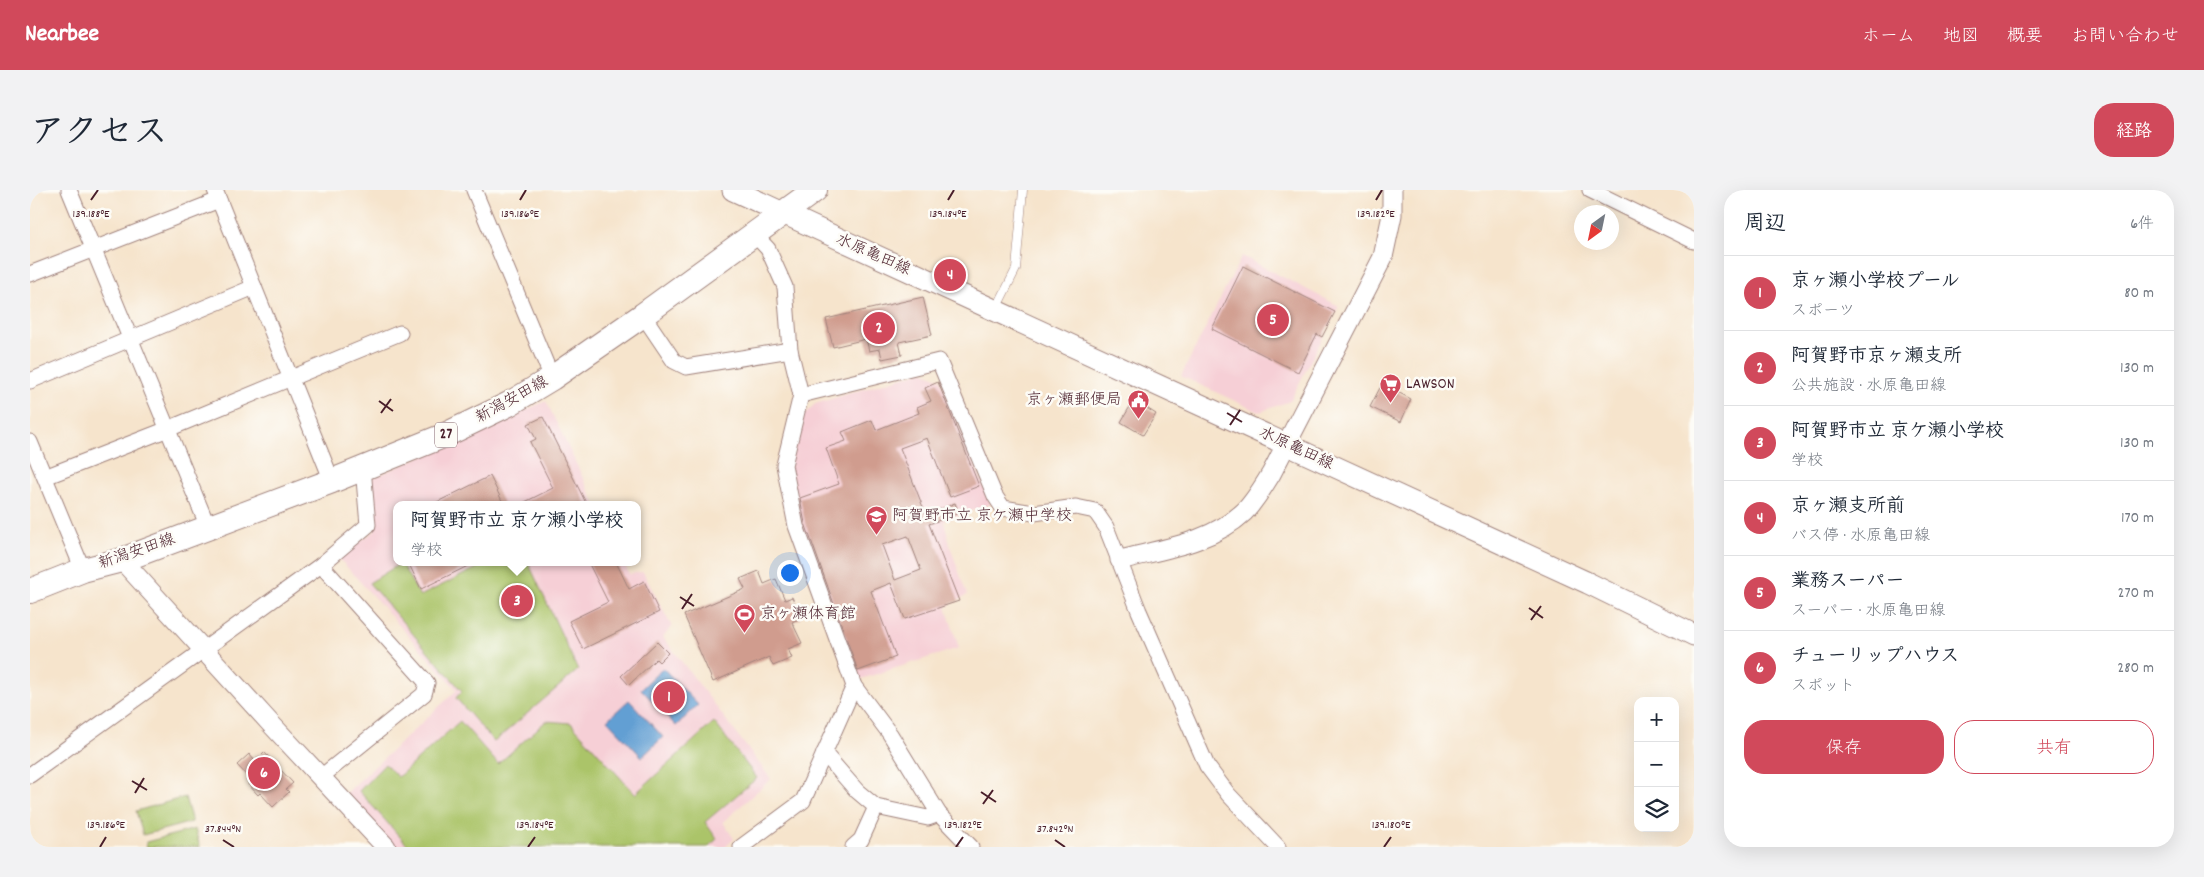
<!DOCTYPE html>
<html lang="ja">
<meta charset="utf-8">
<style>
body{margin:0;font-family:Dekko,"Klee One",sans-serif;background:#f2f2f3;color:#1f2937}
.controls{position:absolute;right:15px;bottom:15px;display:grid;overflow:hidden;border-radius:10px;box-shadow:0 5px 20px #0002}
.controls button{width:45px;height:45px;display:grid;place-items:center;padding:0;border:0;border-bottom:1px solid #e0e1e3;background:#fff;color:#1f2937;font:25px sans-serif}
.compass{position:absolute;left:1544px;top:15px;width:45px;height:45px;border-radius:50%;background:#fff;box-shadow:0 5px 20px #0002;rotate:213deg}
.you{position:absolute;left:759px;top:382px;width:18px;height:18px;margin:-12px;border:4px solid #fff;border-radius:50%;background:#1a73e8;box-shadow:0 0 0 8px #1a73e833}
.badge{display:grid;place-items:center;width:32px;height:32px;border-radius:50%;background:#d1495b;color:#fff;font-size:16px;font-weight:700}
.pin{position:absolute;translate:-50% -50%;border:2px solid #fff;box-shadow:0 1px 5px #0006}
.popup{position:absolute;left:363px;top:311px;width:248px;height:65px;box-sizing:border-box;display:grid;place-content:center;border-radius:10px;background:#fff;filter:drop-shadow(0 1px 4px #0005);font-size:16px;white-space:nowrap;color:#747a83}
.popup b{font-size:19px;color:#1f2937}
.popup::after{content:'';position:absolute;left:50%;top:100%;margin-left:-10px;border:10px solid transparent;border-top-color:#fff}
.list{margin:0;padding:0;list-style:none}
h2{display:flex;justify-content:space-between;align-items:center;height:65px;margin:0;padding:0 20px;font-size:21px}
h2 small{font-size:16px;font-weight:400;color:#747a83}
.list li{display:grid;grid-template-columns:32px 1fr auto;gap:15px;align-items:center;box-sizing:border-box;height:75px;padding:0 20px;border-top:1px solid #e0e1e3}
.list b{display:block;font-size:19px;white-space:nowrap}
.list p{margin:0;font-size:16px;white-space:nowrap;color:#747a83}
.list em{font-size:16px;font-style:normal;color:#747a83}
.actions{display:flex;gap:10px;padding:15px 20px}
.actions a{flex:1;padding:11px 0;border:1px solid #d1495b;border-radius:20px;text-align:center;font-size:18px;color:#d1495b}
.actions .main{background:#d1495b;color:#fff}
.icon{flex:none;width:28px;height:28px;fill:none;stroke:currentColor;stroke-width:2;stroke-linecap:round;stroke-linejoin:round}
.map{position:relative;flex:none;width:1664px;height:657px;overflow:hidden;border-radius:20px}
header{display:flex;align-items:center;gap:30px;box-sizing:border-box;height:70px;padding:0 25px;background:#d1495b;color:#fff}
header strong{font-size:24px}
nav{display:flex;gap:28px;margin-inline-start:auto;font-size:18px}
.intro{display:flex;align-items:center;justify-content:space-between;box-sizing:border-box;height:120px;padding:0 30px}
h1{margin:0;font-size:35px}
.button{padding:12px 22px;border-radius:20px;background:#d1495b;color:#fff;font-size:18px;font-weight:700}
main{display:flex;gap:30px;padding:0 30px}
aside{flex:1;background:#fff;border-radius:20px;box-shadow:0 5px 20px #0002}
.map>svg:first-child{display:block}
</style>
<header>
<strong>Nearbee</strong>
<nav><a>ホーム</a><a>地図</a><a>概要</a><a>お問い合わせ</a></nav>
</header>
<div class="intro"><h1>アクセス</h1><a class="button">経路</a></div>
<main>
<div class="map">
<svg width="1664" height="657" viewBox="0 0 1664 657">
<rect width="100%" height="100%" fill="#fdfcf7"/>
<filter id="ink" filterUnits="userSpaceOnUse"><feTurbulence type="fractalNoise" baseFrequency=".02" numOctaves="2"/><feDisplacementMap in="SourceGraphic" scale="10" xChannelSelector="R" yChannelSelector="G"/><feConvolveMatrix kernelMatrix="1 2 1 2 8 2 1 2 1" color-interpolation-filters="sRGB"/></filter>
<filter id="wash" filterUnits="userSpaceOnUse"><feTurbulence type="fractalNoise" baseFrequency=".0096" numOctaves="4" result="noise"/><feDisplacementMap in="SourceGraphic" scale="20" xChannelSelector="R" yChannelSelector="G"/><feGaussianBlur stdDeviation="1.12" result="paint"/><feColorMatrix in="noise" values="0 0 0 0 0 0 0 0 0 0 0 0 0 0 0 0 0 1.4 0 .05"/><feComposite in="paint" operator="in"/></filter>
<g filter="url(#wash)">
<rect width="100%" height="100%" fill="#f6e4cc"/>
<!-- built -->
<g fill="#f6cfd6">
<polygon points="1212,66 1309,116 1260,211 1229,222 1151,186"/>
<polygon points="893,181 910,189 961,314 914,331 921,359 937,405 916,417 929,458 828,490 765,320 756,269 767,232 785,214"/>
<polygon points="516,211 566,315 367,315 367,372 594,372 599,384 613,382 642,437 633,447 741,589 693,632 704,649 695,657 362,657 314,605 427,500 307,366 345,341 338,290"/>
</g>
<!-- green -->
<g fill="#abc469" stroke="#7a724a">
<polygon points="459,372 498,372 548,480 464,552 426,508 432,501 339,393 371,373 390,406"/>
<polygon points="430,531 468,574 516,531 541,533 605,604 684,532 727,588 675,632 687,649 678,657 379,657 329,601 355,574 368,587"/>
<polygon points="155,607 162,632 113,645 106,621"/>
<polygon points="165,639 170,657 117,657 116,652"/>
</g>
<!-- water -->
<g fill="#629fd3" stroke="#565f7f">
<polygon points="633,478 668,515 646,536 611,499"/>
<polygon points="599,510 633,547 612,567 577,530"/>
</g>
<g id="blocks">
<!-- building -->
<g fill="#d09c8e" fill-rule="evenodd">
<polygon points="1213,76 1305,122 1292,147 1287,144 1268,182 1182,139"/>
<polygon points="893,107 902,145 869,152 872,165 852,169 850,159 839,161 836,149 803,157 796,129"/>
<path d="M908 192 949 296 920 307 897 248 870 258 896 325 925 313 929 323 899 334 929 411 875 429 861 393 841 401 866 467 828 481 775 333 770 308 809 294 796 258 816 251 812 242 842 230 846 240 889 223 887 217 901 211 895 198ZM878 346 891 380 865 390 852 355Z"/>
<polygon points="1352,194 1381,209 1371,232 1340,217"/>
<polygon points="1102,213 1113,220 1115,217 1126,224 1113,245 1091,232"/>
<polygon points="513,227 557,315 489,315 523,298 500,252 506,249 498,234"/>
<polygon points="460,286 474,315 401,315"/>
<polygon points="378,372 446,372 391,399"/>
<polygon points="558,372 586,372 599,399 614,391 629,422 553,459 539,431 578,412"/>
<polygon points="729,381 734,394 746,389 755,410 762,407 771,428 762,432 772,453 758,459 762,468 743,476 739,467 683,492 654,425 715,399 710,389"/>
<polygon points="627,452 638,463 629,472 626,469 599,495 591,486"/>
<polygon points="234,562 263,593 256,599 259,602 243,617 230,603 228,605 218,594 222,591 207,575 219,564 225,571"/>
</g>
</g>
</g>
<g filter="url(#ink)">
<use href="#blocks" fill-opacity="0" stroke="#a0827c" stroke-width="1"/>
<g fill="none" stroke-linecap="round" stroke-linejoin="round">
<defs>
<polyline id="service" points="966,119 986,79 993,0"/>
<g id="minor">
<polyline points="39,0 178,337"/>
<polyline points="185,0 302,291"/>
<polyline points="444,0 522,188"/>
<polyline points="1560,0 1664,51"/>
<polyline points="725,45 738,59 755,97 760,160 771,205 754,275 766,336 824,496 860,544 909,624 941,657"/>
<polyline points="0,84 189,10"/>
<polyline points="613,125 644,171 656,177 760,160"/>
<polyline points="0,191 224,97"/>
<polyline points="771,205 909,171 965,306 973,318 1004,323 1046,317 1065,321 1076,337 1109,421 1177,576 1198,604 1248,657"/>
<polyline points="0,252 53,380"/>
<polyline points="15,287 138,239 370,143"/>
<polyline points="291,375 397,493 394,504 291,587"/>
<polyline points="794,563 827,601 846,617 898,628 909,624"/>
<polyline points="0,585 291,375 338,335 333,278"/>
<polyline points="711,657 773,611 824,496"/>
<polyline points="823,657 831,650 846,617"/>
</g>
<g id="tertiary">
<polyline points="92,370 241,534 356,657"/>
<path d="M1090 370C1132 359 1181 353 1214 322 1225 311 1233 297 1241 284L1353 67 1362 25V0"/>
</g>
<polyline id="secondary" points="703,0 1558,393 1664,445"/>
<polyline id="primary" points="0,401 53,380 92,370 302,291 413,246 479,214 522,188 613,125 785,0"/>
</defs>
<!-- service casing -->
<use href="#service" stroke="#a0827c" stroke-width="9"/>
<!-- minor casing -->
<use href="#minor" stroke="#a0827c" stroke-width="17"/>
<!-- tertiary casing -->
<use href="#tertiary" stroke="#a0827c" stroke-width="21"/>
<!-- secondary casing -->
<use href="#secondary" stroke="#a0827c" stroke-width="23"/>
<!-- primary casing -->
<use href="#primary" stroke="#a0827c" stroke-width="26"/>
<!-- service -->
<use href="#service" stroke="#fff" stroke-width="8"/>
<!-- minor -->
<use href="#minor" stroke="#fff" stroke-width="15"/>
<!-- tertiary -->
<use href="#tertiary" stroke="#fff" stroke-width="19"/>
<!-- secondary -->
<use href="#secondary" stroke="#fff" stroke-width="21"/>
<!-- primary -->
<use href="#primary" stroke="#fff" stroke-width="24"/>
</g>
</g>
<!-- ticks -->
<path fill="none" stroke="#4a1f2b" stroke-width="2" d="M61 10 68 0M490 10 496 0M918 10 924 0M1346 10 1352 0M349 211 363 221M351 223 361 209M1197 223 1212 232M1200 235 1210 220M650 407 664 416M1499 418 1513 428M652 419 662 404M1501 430 1511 416M102 591 117 600M951 602 966 612M105 603 114 588M953 614 963 600M193 650 204 657M1025 650 1035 657M70 657 76 647M498 657 505 647M926 657 933 647M1354 657 1361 647"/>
<!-- icons -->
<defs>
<symbol id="supermarket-pin" viewBox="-11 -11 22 30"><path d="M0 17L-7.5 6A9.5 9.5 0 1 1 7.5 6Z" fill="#d1495b" stroke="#fdfcf7"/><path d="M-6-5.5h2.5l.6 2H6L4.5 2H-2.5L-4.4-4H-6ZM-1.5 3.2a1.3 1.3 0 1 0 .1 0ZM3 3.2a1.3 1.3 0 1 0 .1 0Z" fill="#fff"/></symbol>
<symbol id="civic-pin" viewBox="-11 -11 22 30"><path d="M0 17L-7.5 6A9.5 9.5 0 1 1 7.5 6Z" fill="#d1495b" stroke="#fdfcf7"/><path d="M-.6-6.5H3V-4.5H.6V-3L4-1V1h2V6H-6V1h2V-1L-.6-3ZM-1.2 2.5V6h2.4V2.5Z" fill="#fff"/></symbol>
<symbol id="school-pin" viewBox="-11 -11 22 30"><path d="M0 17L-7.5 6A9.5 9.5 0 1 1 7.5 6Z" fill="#d1495b" stroke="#fdfcf7"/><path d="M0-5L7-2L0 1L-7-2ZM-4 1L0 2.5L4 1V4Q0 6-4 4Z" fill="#fff"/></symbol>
<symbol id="stadium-pin" viewBox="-11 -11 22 30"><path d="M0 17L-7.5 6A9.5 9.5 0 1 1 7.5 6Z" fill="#d1495b" stroke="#fdfcf7"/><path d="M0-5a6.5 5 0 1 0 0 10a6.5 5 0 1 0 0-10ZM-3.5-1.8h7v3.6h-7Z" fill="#fff"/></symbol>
</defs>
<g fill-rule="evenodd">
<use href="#supermarket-pin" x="1348" y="182" width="25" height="34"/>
<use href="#civic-pin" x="1096" y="198" width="25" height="34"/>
<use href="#school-pin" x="834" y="314" width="25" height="34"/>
<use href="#stadium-pin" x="702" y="412" width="25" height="34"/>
</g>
<g text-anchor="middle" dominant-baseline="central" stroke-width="5" stroke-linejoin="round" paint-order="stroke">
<!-- shield labels -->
<rect fill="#fdfcf7" stroke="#806168" stroke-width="1" x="405" y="232.5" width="22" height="25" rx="4"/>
<g font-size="15" font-weight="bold" fill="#4a1f2b">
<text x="416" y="245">27</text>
</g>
<!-- street labels -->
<g font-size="16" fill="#4a1f2b" stroke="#fdfcf7">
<text transform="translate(843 65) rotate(24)">水原亀田線</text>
<text transform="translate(482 210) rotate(-29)">新潟安田線</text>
<text transform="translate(1266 259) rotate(25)">水原亀田線</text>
<text transform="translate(107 362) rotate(-19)">新潟安田線</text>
</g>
<!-- poi labels -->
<g font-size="16" fill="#4a1f2b" stroke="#fdfcf7" text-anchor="start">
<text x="1376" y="194">LAWSON</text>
<text x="1092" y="210" text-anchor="end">京ヶ瀬郵便局</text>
<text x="862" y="326">阿賀野市立 京ケ瀬中学校</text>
<text x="730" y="424">京ヶ瀬体育館</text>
</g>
</g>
<g font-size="12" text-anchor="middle" fill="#4a1f2b" stroke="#fdfcf7" stroke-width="5" stroke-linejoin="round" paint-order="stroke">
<text x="490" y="27">139.186°E</text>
<text x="1346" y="27">139.182°E</text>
<text x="61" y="27">139.188°E</text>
<text x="918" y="27">139.184°E</text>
<text x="76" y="638">139.186°E</text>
<text x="505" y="638">139.184°E</text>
<text x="933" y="638">139.182°E</text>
<text x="1361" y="638">139.180°E</text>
<text x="193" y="642">37.844°N</text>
<text x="1025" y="642">37.842°N</text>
</g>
</svg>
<div class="controls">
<button>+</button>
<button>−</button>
<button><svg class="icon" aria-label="layers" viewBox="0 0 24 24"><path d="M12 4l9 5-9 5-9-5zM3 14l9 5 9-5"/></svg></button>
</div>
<svg class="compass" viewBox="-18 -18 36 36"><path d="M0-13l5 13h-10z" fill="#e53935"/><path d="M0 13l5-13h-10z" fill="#747a83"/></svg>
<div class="you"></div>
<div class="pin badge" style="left:639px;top:507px">1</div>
<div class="pin badge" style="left:849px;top:138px">2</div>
<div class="pin badge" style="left:487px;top:411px">3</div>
<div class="popup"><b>阿賀野市立 京ケ瀬小学校</b>学校</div>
<div class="pin badge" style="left:920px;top:85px">4</div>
<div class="pin badge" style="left:1243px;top:130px">5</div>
<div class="pin badge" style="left:234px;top:583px">6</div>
</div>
<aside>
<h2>周辺<small>6件</small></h2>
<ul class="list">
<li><span class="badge">1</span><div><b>京ヶ瀬小学校プール</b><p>スポーツ</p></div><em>80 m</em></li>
<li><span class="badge">2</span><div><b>阿賀野市京ヶ瀬支所</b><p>公共施設 · 水原亀田線</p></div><em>130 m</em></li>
<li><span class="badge">3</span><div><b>阿賀野市立 京ケ瀬小学校</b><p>学校</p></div><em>130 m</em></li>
<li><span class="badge">4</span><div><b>京ヶ瀬支所前</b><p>バス停 · 水原亀田線</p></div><em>170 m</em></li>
<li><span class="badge">5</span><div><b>業務スーパー</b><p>スーパー · 水原亀田線</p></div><em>270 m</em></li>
<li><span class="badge">6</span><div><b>チューリップハウス</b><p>スポット</p></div><em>280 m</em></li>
</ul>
<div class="actions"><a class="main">保存</a><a>共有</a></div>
</aside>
</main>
